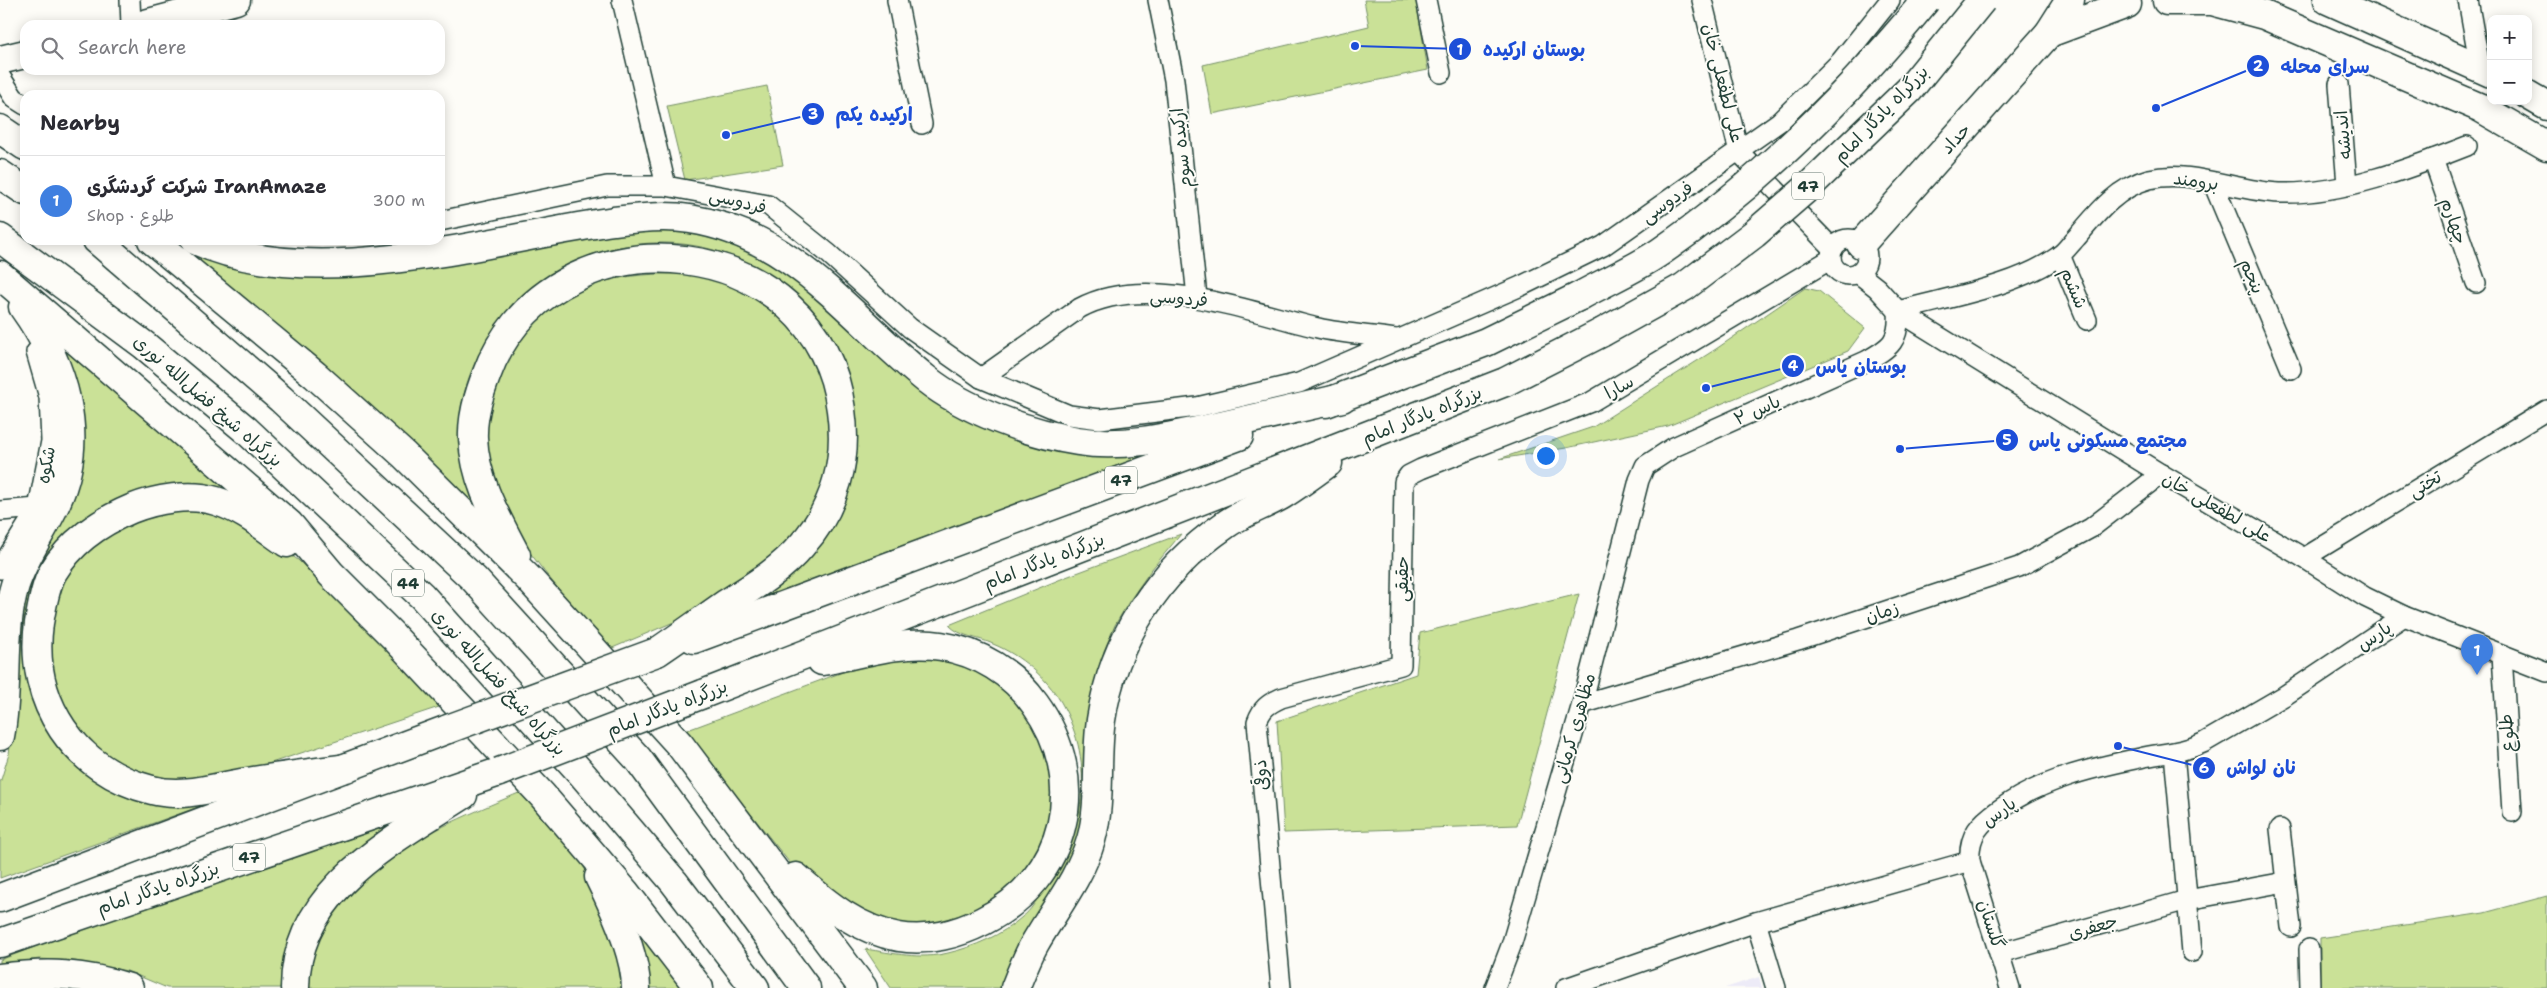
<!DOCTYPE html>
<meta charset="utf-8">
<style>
body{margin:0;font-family:"Shantell Sans","Playpen Sans Arabic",sans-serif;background:#f7f7f7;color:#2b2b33}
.controls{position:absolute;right:15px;top:15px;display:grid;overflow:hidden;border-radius:10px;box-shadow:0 2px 12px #0003}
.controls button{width:45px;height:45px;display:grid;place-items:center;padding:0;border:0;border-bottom:1px solid #e1e1e2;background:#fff;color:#2b2b33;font:25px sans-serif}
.you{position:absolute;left:1545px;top:455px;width:18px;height:18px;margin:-12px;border:4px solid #fff;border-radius:50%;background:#1a73e8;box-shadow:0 0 0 8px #1a73e833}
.badge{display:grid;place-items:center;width:32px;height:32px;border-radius:50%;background:#db2777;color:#fff;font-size:16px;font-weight:700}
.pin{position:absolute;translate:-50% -41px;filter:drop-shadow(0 1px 2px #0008)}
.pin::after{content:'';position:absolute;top:26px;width:18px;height:15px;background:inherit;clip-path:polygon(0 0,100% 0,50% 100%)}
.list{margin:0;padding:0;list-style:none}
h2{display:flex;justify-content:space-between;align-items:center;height:65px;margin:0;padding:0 20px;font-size:21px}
h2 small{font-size:16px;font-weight:400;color:#7c7c81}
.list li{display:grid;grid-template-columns:32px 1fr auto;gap:15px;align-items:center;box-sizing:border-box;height:90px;padding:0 20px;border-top:1px solid #e1e1e2}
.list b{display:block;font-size:19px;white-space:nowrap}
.list p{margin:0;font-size:16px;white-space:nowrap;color:#7c7c81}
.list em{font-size:16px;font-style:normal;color:#7c7c81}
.icon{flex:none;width:28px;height:28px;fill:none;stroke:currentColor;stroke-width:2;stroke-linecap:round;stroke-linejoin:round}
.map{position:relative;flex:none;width:2547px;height:988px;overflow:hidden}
.search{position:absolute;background:#fff;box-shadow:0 2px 12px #0003;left:20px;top:20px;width:425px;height:55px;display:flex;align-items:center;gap:12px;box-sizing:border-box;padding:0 18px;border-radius:15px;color:#7c7c81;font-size:19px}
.panel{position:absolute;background:#fff;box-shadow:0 2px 12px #0003;left:20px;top:90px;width:425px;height:155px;border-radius:15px}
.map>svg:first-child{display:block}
</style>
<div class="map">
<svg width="2547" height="988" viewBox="0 0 2547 988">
<rect width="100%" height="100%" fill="#fdfcf7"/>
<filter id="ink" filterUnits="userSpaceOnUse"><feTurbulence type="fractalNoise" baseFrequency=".02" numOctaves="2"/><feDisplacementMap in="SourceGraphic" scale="10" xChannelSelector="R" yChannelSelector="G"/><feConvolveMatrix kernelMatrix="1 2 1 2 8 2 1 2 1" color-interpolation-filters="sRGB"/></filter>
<g filter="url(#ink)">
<!-- built -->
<polygon fill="#edebf7" points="1759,977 1762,988 1725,988"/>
<!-- green -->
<g fill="#cae197" stroke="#748f66">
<polygon points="1364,0 1416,0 1428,70 1212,114 1203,65 1369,26"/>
<polygon points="767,86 783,165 685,180 667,106"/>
<path d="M695 230 763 252 976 421 1188 443 719 621C752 585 785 549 818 514 826 504 846 488 851 478 853 474 852 468 853 464 857 434 858 406 848 377 791 217 584 197 491 334 474 360 460 393 460 425 461 435 468 448 472 457 483 486 493 515 504 544L161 240C182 240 203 253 223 260L602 231Z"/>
<path d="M689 273 719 280 749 294 778 316 802 343 822 383 830 421 829 453 819 502 787 549 688 616 610 649C576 608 536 568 510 521 502 508 489 476 487 461 478 388 524 308 595 284 625 274 657 274 689 273Z"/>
<polygon points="1805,288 1819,291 1865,328 1848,351 1668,426 1566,448 1499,459 1593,427 1716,349"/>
<polygon points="44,323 286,531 134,496 29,609 80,765 243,791 0,878 0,783 9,754 14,714 16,633 30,578 44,550"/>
<polygon points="187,507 219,514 249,526 298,560 445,705 229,777 177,782 128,772 84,741 48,677 50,614 64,580 87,550 121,526 155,512"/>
<path d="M1181 534 1151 570 1130 600 1115 625 1104 651 1094 683 1086 743 1089 796 1075 855 1005 988H891L865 949C893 953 920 960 948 953 974 947 1002 935 1022 917 1031 911 1037 899 1043 890 1085 833 1097 766 1061 702 1046 677 1020 655 993 644 978 637 960 637 949 625L1066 577Z"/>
<polygon points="1579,594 1517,825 1284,833 1277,721 1416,674 1420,633"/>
<polygon points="946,656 1004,684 1038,723 1057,799 1035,862 990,906 945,924 898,926 860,916 814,884 789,862 685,731 875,660"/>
<path d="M528 789 581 862 597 891 628 988H304C308 974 309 957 314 943 348 859 452 822 528 789Z"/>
<polygon points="423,809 366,848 284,988 167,988 127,971 75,961 39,959 0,965 0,960 42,944"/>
<polygon points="619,896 686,988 645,988"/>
<polygon points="2547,896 2547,988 2320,988 2320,938 2484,913"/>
</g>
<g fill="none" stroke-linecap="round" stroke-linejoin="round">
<defs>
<g id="street">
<polyline points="130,0 131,25"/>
<polyline points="622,0 666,186"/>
<polyline points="897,0 922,124"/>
<polyline points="1158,0 1174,80 1197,297"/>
<polyline points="1426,0 1441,73"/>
<polyline points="1702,0 1739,152 1833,249"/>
<polyline points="2468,0 2480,67"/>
<polyline points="0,76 14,98 25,105"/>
<polyline points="2339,84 2347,185"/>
<polyline points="2433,159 2476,283"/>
<polyline points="2213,183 2291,369"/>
<polyline points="440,221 607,186 666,186 768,205 829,254 910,328 981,378 1069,415 1100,419 1197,407 1299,383 1521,286 1603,246 1779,122 1841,61 1890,0"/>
<circle cx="1849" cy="257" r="18"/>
<polyline points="2060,255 2087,320"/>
<polyline points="1858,273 1877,288 1898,311 2161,474 2304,558 2365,597 2404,616 2547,672"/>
<path d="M1898 311C1949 297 2015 287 2059 256 2066 251 2071 243 2077 237 2097 213 2118 187 2149 179 2192 169 2237 192 2280 193 2341 195 2411 168 2467 146"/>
<path d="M981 378 1080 308C1146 272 1250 312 1318 328 1343 334 1371 335 1397 339"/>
<polyline points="0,511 38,508"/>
<polyline points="2304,558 2547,410"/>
<polyline points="0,569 38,508 51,441 49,397 36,352"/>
<polyline points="2502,655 2512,812"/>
<polyline points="1582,704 1798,640 2019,567 2091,528 2161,474"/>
<polyline points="2174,753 2192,952"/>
<polyline points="2280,829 2291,927"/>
<polyline points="1756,922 1776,988"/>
<polyline points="2309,949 2310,988"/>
<polyline points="2000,953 2187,900 2285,882"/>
<path d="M1281 988 1257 722C1262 708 1268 704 1281 698L1401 665 1404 482 1409 475 1421 469 1591 402 1831 259"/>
<path d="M1495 988 1511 946 1582 704 1639 480 1645 466 1674 447 1866 361C1891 347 1900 341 1898 311"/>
<polyline points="1566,988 1756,922 1970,861"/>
<path d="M2010 988 1970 861C1968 835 1980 823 2000 809 2041 780 2091 768 2140 758 2162 753 2182 753 2203 743L2284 696 2404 616"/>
</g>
<g id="secondary">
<polyline points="2328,0 2491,73"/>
<polyline points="2167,1 2212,1 2264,15 2481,108 2547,146"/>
<polyline points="141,25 236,0"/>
<polyline points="2049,33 2127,4"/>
<polyline points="0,60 25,54"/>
<polyline points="2528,95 2547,106"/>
<polyline points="1861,244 2049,33 2070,0"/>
</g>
<g id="highway">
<polyline points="0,129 25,146"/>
<polyline points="0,174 25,191"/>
<polyline points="0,238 144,345 246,430 422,596 582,774 674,882 755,988"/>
<polyline points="97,240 281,399 474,579 638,759 806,988"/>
<polyline points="152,240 315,375 404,455 529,579 680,745 863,988"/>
<path d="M195 240C314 295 489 239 614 221 639 218 665 215 690 219 794 235 849 317 926 379 965 410 1028 433 1078 441 1126 449 1178 435 1225 425 1264 416 1303 407 1342 398"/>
<polyline points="0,275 289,524 331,574 393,636 542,795 625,892 699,988"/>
<polyline points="1326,403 1486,342 1580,296"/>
<path d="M287 543C264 527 243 509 216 501 190 493 156 499 131 509 100 522 70 543 53 572 45 586 42 607 39 623 28 702 75 771 152 790 182 798 212 788 241 783 276 777 311 773 346 768"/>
<path d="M516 555C497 518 475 482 473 438 472 412 482 385 492 361 566 204 819 233 841 410 848 459 836 507 802 545 781 570 754 586 727 603 704 619 681 636 657 652"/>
<polyline points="694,639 1239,436"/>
<polyline points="703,694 1505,382 1601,333"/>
<path d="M0 736C10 686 0 634 15 585 24 557 43 531 56 503 87 436 64 364 23 307"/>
<path d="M599 877C614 907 636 955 636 988"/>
<path d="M796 877C826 904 858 930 899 937 927 942 958 934 983 921 1068 878 1090 780 1035 704 1013 673 979 652 941 646 903 640 859 654 822 661"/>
<polyline points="0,898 448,729"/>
<polyline points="0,943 499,772"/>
<path d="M0 978C48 972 83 973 129 988"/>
<path d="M295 988C295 890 392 841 463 795"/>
<path d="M1015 988C1021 973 1027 957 1035 943 1054 910 1080 878 1091 840 1102 801 1095 760 1101 720 1113 640 1158 571 1225 525 1243 512 1263 506 1282 495 1298 485 1313 474 1328 463"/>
</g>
</defs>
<!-- street casing -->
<use href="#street" stroke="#1f3d34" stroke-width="22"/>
<!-- secondary casing -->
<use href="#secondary" stroke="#1f3d34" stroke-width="31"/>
<!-- highway casing -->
<use href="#highway" stroke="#1f3d34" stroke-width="31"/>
<!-- street -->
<use href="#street" stroke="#fdfcf7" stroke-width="19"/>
<!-- secondary -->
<use href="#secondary" stroke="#fdfcf7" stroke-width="28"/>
<!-- highway -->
<use href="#highway" stroke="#fdfcf7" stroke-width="28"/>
<defs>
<g id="highway-bridge">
<path d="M1580 296C1607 281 1635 269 1660 252 1760 183 1849 94 1926 0"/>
<polyline points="1601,333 1684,287 1754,234 1806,189 1909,90 1982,0"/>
<polyline points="448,729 657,652"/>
<polyline points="499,772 703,694"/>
</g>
</defs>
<!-- highway-bridge casing -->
<use href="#highway-bridge" stroke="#1f3d34" stroke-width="31" stroke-linecap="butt"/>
<!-- highway-bridge -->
<use href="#highway-bridge" stroke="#fdfcf7" stroke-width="28"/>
</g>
</g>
<g text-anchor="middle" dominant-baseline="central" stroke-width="4" stroke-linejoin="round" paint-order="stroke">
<!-- shield labels -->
<g fill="#fdfcf7" stroke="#62766e" stroke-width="1">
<rect x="1792" y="172.5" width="32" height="27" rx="4"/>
<rect x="1105" y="466.5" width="32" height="27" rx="4"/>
<rect x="392" y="569.5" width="32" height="27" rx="4"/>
<rect x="233" y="843.5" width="32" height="27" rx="4"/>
</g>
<g font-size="16" font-weight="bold" fill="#1f3d34">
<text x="1808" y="186">47</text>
<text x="1121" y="480">47</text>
<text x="408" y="583">44</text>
<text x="249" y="857">47</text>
</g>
<!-- street labels -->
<g font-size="18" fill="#1f3d34" stroke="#fdfcf7">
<text transform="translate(1723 83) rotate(76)">علی لطفعلی خان</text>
<text transform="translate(1881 114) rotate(-46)">بزرگراه یادگار امام</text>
<text transform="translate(2343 135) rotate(-95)">اندیشه</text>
<text transform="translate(1955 139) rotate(-48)">حداد</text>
<text transform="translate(1181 148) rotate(-96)">ارکیده سوم</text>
<text transform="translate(2196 181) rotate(8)">برومند</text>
<text transform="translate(738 201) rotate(14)">فردوسی</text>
<text transform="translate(1667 202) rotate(-35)">فردوسی</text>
<text transform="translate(2454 221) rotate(71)">چهارم</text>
<text transform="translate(2252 276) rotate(67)">پنجم</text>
<text transform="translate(2074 288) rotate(67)">ششم</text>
<text transform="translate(1179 298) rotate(5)">فردوسی</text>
<text transform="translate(1619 387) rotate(-29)">سارا</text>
<text transform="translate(208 401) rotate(41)">بزرگراه شیخ فضل‌الله نوری</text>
<text transform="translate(1757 410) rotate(-24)">یاس ۲</text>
<text transform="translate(1422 415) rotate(-22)">بزرگراه یادگار امام</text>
<text transform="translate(46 465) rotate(-80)">شکوه</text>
<text transform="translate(2425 484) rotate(-31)">تختی</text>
<text transform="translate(2217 507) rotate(30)">علی لطفعلی خان</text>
<text transform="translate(1044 561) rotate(-21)">بزرگراه یادگار امام</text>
<text transform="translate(1402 579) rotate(-90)">حقیقی</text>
<text transform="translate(1882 612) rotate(-18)">زمان</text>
<text transform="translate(2374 636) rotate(-34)">پارس</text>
<text transform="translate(499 682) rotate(48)">بزرگراه شیخ فضل‌الله نوری</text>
<text transform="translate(667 708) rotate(-21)">بزرگراه یادگار امام</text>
<text transform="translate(1574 728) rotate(-74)">مظاهری کرمانی</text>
<text transform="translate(2507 733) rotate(-94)">طلوع</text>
<text transform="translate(1261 775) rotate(-95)">ذوقی</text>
<text transform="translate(1999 812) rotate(-36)">پارس</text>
<text transform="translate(158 888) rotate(-19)">بزرگراه یادگار امام</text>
<text transform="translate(1991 924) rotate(72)">گلستان</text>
<text transform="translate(2093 927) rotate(-16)">جعفری</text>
</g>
</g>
<!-- callouts -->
<path fill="none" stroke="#1d4ed8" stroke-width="2" d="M1355 46L1460 49M2156 108L2258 66M726 135L813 114M1706 388L1793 366M1900 449L2007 440M2118 746L2204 768"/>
<g fill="#1d4ed8" stroke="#fdfcf7" stroke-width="2">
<circle cx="1355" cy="46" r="5"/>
<circle cx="2156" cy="108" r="5"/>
<circle cx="726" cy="135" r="5"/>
<circle cx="1706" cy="388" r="5"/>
<circle cx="1900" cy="449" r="5"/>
<circle cx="2118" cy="746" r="5"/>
<circle cx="1460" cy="49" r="12"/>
<circle cx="2258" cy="66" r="12"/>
<circle cx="813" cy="114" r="12"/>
<circle cx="1793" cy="366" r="12"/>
<circle cx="2007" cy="440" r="12"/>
<circle cx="2204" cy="768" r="12"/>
</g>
<g font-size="15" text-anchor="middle" font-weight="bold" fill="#fff">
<text x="1460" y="55">1</text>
<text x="2258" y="71">2</text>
<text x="813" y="119">3</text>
<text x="1793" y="371">4</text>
<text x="2007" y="445">5</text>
<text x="2204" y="773">6</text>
</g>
<g font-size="19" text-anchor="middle" font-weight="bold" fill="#1d4ed8" stroke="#fdfcf7" stroke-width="4" stroke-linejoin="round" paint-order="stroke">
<text x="1534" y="56">بوستان ارکیده</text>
<text x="2325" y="73">سرای محله</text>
<text x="874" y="121">ارکیده یکم</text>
<text x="1861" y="373">بوستان یاس</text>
<text x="2108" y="447">مجتمع مسکونی یاس</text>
<text x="2261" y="774">نان لواش</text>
</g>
</svg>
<div class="controls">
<button>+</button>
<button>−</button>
</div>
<div class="you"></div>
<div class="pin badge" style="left:2477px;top:675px;background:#3f7fe0">1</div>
<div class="search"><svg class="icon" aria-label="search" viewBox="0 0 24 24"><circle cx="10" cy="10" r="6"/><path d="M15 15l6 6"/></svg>Search here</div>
<section class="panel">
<h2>Nearby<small></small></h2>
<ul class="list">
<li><span class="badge" style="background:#3f7fe0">1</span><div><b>شرکت گردشگری IranAmaze</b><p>Shop · طلوع</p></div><em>300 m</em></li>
</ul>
</section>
</div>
